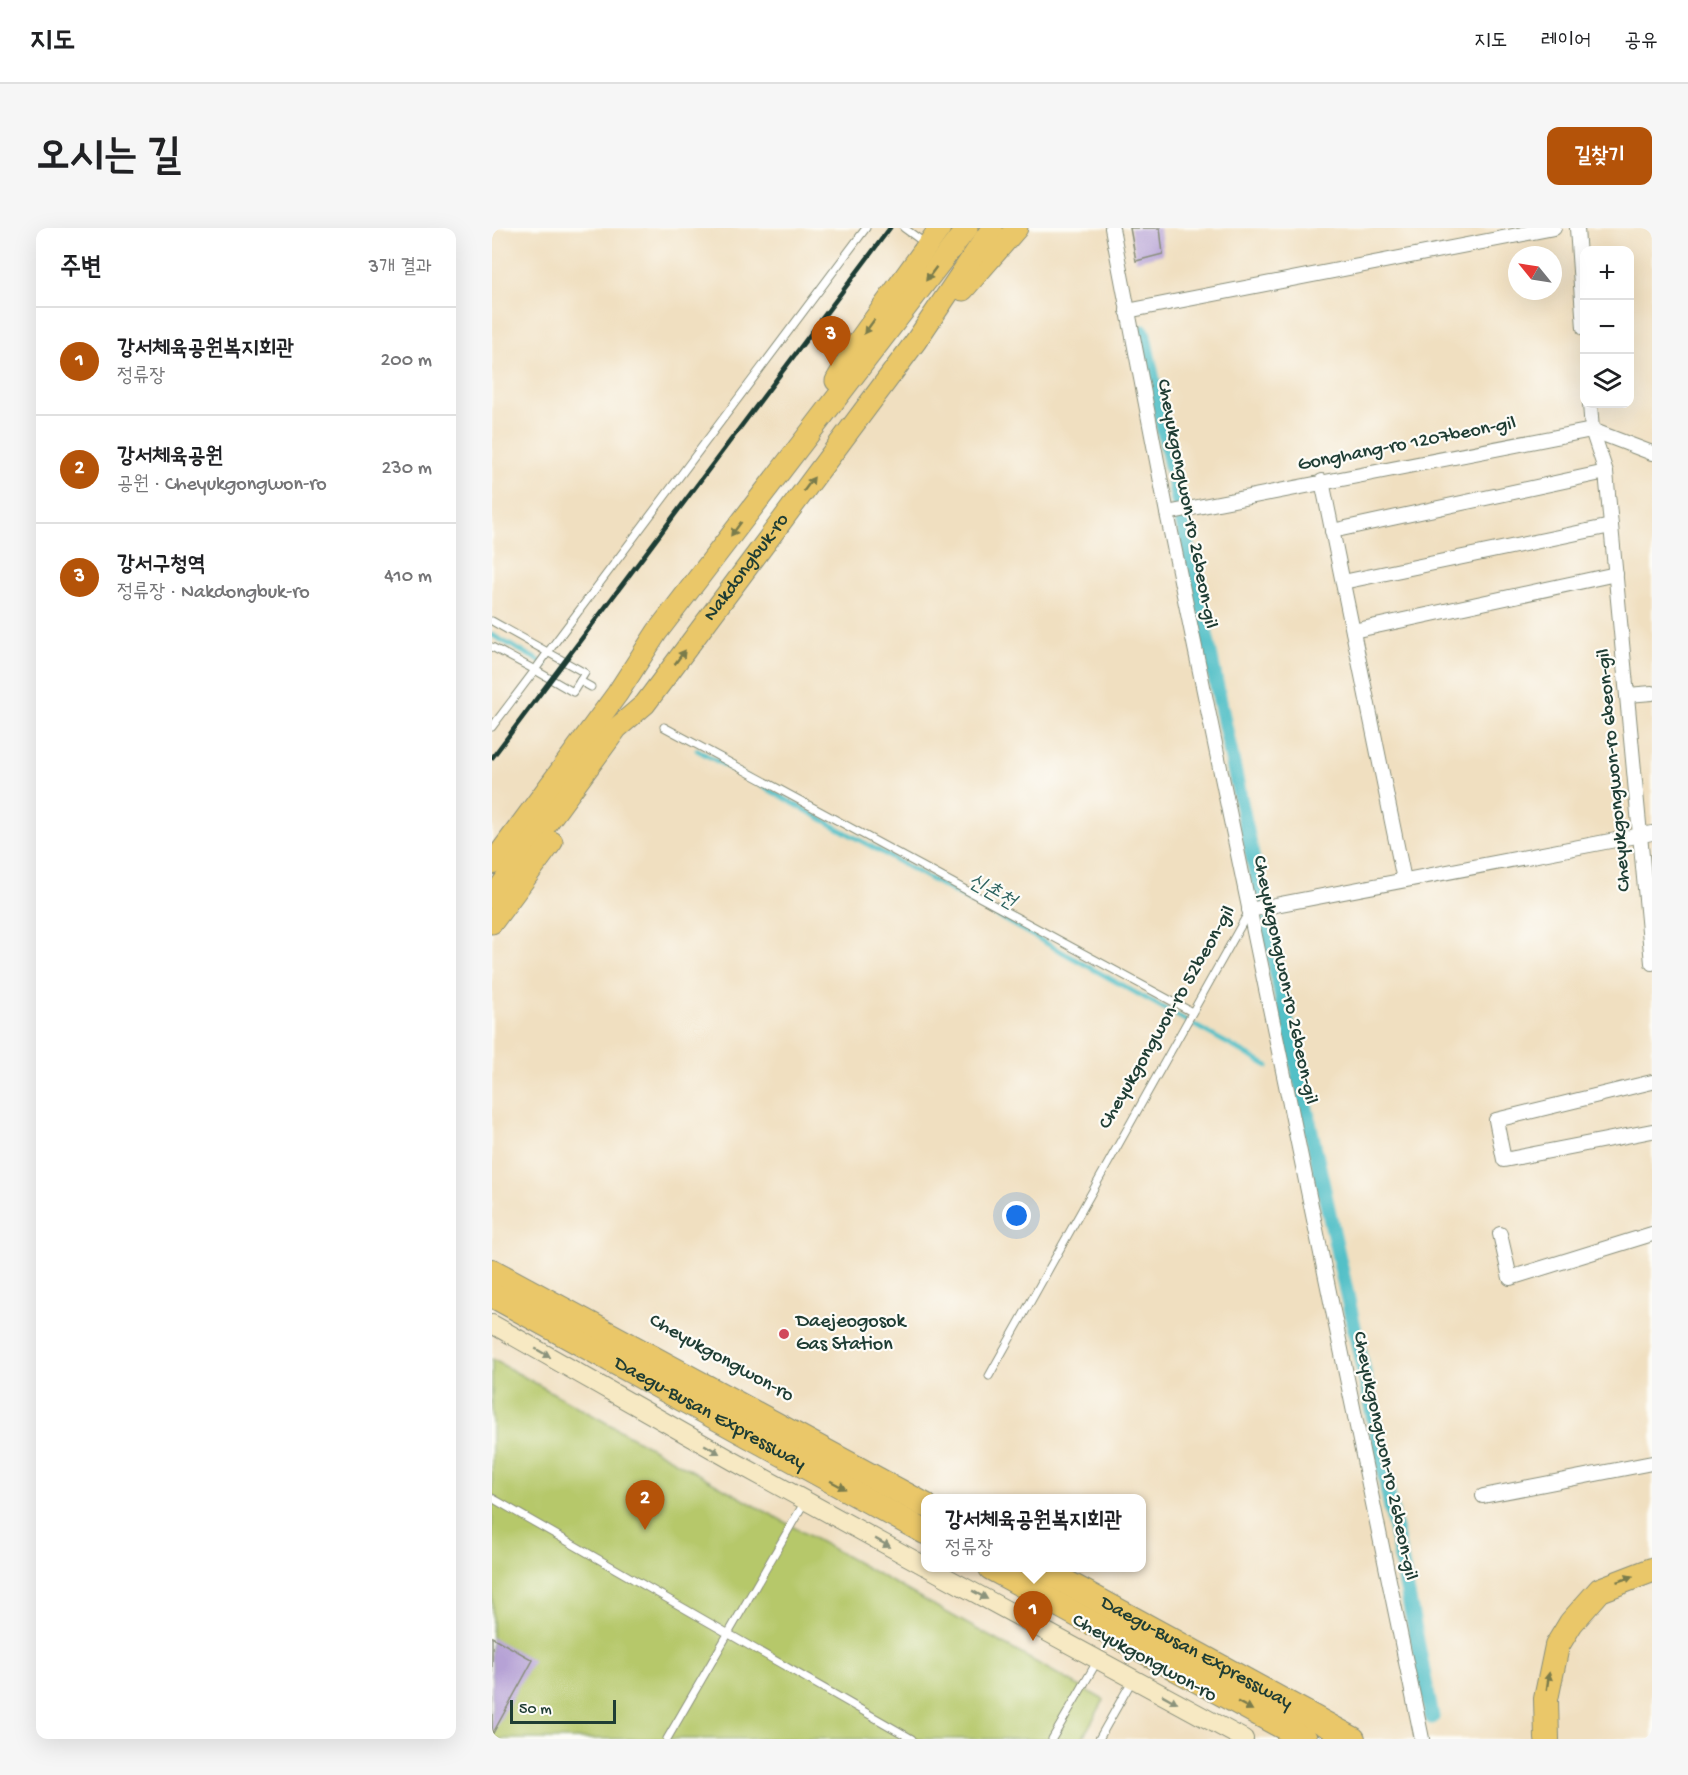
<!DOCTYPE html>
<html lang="ko">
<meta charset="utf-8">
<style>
body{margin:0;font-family:"Gochi Hand","Poor Story",sans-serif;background:#f6f6f6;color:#202124}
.controls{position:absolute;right:18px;top:18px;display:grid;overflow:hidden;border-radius:12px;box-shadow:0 6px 24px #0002}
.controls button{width:54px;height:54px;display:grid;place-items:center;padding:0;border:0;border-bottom:2px solid #e0e0e0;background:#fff;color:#202124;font:30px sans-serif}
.compass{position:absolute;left:1016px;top:18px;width:54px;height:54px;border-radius:50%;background:#fff;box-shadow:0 6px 24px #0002;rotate:300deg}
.scale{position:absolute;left:18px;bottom:15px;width:106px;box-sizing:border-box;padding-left:6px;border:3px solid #1f3d34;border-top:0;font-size:16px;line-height:21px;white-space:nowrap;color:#1f3d34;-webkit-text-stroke:4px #fdfcf7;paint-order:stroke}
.you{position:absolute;left:525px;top:988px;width:21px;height:21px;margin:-15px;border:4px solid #fff;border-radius:50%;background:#1a73e8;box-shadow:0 0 0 9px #1a73e833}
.badge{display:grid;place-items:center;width:39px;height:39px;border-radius:50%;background:#b45309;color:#fff;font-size:20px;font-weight:700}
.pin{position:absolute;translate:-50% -50px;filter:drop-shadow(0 2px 3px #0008)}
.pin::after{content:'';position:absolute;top:32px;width:21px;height:18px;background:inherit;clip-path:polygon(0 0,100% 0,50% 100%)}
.popup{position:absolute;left:429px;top:1266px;width:225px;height:78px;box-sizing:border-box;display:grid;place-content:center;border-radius:12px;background:#fff;filter:drop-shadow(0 2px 4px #0005);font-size:20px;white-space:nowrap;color:#757577}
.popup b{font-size:22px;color:#202124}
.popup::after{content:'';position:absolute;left:50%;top:100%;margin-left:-12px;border:12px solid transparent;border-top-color:#fff}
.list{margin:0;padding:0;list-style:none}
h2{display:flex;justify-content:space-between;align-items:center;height:78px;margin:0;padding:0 24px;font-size:26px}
h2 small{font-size:20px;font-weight:400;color:#757577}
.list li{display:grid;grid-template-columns:39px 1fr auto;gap:18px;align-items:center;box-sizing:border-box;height:108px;padding:0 24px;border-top:2px solid #e0e0e0}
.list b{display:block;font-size:22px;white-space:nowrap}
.list p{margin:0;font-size:20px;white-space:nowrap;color:#757577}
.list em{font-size:20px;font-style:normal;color:#757577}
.icon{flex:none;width:33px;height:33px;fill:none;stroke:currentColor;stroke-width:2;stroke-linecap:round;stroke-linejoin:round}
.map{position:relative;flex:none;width:1160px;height:1511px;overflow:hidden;border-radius:12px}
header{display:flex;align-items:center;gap:36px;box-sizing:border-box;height:84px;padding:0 30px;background:#fff;border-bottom:2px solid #e0e0e0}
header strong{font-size:28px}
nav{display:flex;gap:33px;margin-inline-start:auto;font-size:21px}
.intro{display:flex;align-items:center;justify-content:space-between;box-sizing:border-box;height:144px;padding:0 36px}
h1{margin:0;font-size:42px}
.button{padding:15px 27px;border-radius:12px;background:#b45309;color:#fff;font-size:21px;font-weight:700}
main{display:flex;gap:36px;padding:0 36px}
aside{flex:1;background:#fff;border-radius:12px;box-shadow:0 6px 24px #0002}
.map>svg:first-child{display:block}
</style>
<header>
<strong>지도</strong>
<nav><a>지도</a><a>레이어</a><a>공유</a></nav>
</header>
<div class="intro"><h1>오시는 길</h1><a class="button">길찾기</a></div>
<main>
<aside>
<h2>주변<small>3개 결과</small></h2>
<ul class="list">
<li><span class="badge">1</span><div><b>강서체육공원복지회관</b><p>정류장</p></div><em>200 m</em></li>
<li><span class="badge">2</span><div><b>강서체육공원</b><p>공원 · Cheyukgongwon-ro</p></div><em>230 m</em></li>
<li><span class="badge">3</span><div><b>강서구청역</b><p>정류장 · Nakdongbuk-ro</p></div><em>410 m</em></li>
</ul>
</aside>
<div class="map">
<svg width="1160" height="1511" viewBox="0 0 1160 1511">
<rect width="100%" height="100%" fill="#fdfcf7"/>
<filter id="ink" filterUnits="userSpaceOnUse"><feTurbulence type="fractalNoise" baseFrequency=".0167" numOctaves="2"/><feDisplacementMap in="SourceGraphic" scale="12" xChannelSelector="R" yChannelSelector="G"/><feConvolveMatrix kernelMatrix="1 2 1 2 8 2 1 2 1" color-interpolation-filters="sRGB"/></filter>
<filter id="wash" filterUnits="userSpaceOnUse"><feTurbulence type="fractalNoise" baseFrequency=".008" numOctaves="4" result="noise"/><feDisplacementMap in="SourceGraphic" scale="24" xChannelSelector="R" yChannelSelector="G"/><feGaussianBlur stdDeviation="1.35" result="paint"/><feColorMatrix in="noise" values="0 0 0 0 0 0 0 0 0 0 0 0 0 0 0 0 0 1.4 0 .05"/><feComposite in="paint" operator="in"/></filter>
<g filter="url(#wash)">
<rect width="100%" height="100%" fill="#f0dfc0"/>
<!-- green -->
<polygon fill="#b6c86b" stroke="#6a8250" stroke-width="1.5" points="0,1131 612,1472 590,1511 0,1511"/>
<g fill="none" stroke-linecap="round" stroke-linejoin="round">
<!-- stream -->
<g stroke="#52c0c7" stroke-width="4.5">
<polyline points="0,407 53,436"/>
<polyline points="205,522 776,838"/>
<polyline points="800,851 809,856"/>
</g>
<!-- canal -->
<polyline stroke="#52c0c7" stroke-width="15" points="651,104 790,771 877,1167 940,1489"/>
</g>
<g id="blocks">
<!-- building -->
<g fill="#b6a2d5">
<polygon points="638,0 668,0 671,26 644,33"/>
<polygon points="0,1409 41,1432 0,1507"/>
</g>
</g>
</g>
<g filter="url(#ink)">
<use href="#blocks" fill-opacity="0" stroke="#888e7a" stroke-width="1.5"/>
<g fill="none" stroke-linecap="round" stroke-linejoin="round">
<defs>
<g id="service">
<polyline points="412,0 434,16"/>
<polyline points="0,393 93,445 81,464 43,442 56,424 374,0"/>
<polyline points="0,419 43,442 0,499"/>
<polyline points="88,453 99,459"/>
<polyline points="172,499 700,784"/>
<polyline points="497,1148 756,685"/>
<polyline points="0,1270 420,1511"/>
<polyline points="175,1511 312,1275"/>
<polyline points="560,1511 606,1432"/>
<polyline points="607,1511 641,1451"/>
</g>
<g id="minor">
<polyline points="620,0 675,285 930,1511"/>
<polyline points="1085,0 1092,100"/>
<polyline points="635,83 1062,0"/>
<polyline points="1098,176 1100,202 1114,244 1160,735"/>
<polyline points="830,253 912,652"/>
<polyline points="675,285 1100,202 1160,225"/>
<polyline points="840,303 1114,244"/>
<polyline points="851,354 1119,298"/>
<polyline points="861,403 1124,346"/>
<polyline points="1136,467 1160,465"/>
<polyline points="757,682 1160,605"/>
<polyline points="1160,854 1004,892 1012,932 1160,903"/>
<polyline points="1008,1006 1018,1050 1160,1006"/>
<polyline points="991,1268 1160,1235"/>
</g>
<g id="secondary">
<polyline points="0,1096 243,1234 433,1338"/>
<polyline points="437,1340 752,1511"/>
</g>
<g id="primary">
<polyline points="471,62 525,0"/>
<polyline points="344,153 366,114 448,0"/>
<polyline points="0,636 125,466 165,404 475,0"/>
<path id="s1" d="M0 670 125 500 153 476 424 113 500 0"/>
<polyline points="0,695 60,614"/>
</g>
<g id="motorway">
<polyline points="0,1043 433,1277"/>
<path id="s2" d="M0 1067 433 1304"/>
<polyline points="499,1340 813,1511"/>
<path id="s3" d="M548 1340 861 1511"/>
<polyline points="1055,1511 1054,1471 1065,1418 1079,1395 1108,1362 1160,1342"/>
</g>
</defs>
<!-- service casing -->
<use href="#service" stroke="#888e7a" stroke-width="9"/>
<!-- minor casing -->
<use href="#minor" stroke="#888e7a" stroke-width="16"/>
<!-- secondary casing -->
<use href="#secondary" stroke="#888e7a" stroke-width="20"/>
<!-- primary casing -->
<use href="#primary" stroke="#888e7a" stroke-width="23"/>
<!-- motorway casing -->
<use href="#motorway" stroke="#888e7a" stroke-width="26"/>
<!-- service -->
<use href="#service" stroke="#fff" stroke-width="7"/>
<!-- minor -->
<use href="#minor" stroke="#fff" stroke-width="14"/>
<!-- secondary -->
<use href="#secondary" stroke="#f7e9c3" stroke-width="18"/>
<!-- primary -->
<use href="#primary" stroke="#eac769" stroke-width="21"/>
<!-- motorway -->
<use href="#motorway" stroke="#eac769" stroke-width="24"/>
<!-- rail -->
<polyline stroke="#1f3d34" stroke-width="4.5" points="0,530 398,0"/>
</g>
<!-- one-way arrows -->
<defs><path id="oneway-solid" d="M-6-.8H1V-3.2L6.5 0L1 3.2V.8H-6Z" transform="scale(1.5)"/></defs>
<g fill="#7a7b4c">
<use href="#oneway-solid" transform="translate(439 46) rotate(127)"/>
<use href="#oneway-solid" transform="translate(377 99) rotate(126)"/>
<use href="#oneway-solid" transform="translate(317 256) rotate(-53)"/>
<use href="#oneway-solid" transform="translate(244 301) rotate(127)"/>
<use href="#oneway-solid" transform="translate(188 429) rotate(-53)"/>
<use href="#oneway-solid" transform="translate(346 1257) rotate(28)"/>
<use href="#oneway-solid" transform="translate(1133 1351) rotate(-19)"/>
<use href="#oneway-solid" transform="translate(1056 1453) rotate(-82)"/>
<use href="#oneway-solid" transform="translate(753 1478) rotate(29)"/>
</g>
<g fill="#8b937c">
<use href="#oneway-solid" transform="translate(51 1125) rotate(30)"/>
<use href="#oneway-solid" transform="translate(220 1221) rotate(30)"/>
<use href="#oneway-solid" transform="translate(391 1315) rotate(29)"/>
<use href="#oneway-solid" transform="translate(488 1367) rotate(29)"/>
<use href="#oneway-solid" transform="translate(678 1471) rotate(29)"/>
</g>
</g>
<!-- markers -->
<circle fill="#d1495b" stroke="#fdfcf7" stroke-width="2" cx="292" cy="1106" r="6"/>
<g text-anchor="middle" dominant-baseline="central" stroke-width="4.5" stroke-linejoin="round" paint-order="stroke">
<!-- street labels -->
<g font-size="20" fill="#1f3d34" stroke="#fdfcf7">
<text transform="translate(915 217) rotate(-11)">Gonghang-ro 1207beon-gil</text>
<text transform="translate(694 276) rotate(79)">Cheyukgongwon-ro 26beon-gil</text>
<text stroke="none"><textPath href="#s1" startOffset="418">Nakdongbuk-ro</textPath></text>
<text transform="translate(1123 542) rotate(-95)">Cheyukgongwon-ro 6beon-gil</text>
<text transform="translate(792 752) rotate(78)">Cheyukgongwon-ro 26beon-gil</text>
<text transform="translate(676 790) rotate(-60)">Cheyukgongwon-ro 52beon-gil</text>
<text transform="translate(229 1131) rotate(29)">Cheyukgongwon-ro</text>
<text stroke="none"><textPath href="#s2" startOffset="248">Daegu-Busan Expressway</textPath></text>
<text transform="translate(892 1228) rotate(78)">Cheyukgongwon-ro 26beon-gil</text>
<text stroke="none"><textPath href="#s3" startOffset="178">Daegu-Busan Expressway</textPath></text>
<text transform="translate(652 1431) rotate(29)">Cheyukgongwon-ro</text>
</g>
<!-- poi labels -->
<g font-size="20" fill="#1f3d34" stroke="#fdfcf7" text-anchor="start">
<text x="304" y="1094">Daejeogosok<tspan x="304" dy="23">Gas Station</tspan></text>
</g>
<!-- water labels -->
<g font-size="21" font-style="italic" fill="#2e6460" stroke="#fdfcf7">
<text transform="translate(499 665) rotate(29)">신촌천</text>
</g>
</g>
</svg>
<div class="controls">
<button>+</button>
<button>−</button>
<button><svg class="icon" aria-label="layers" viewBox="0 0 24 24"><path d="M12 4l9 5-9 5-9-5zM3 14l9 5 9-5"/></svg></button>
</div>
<svg class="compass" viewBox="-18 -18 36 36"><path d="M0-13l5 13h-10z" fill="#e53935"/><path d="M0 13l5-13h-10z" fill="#757577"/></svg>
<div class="scale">50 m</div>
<div class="you"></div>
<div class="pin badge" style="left:541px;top:1413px">1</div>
<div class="popup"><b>강서체육공원복지회관</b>정류장</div>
<div class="pin badge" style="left:153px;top:1302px">2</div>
<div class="pin badge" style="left:339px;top:138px">3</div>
</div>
</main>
